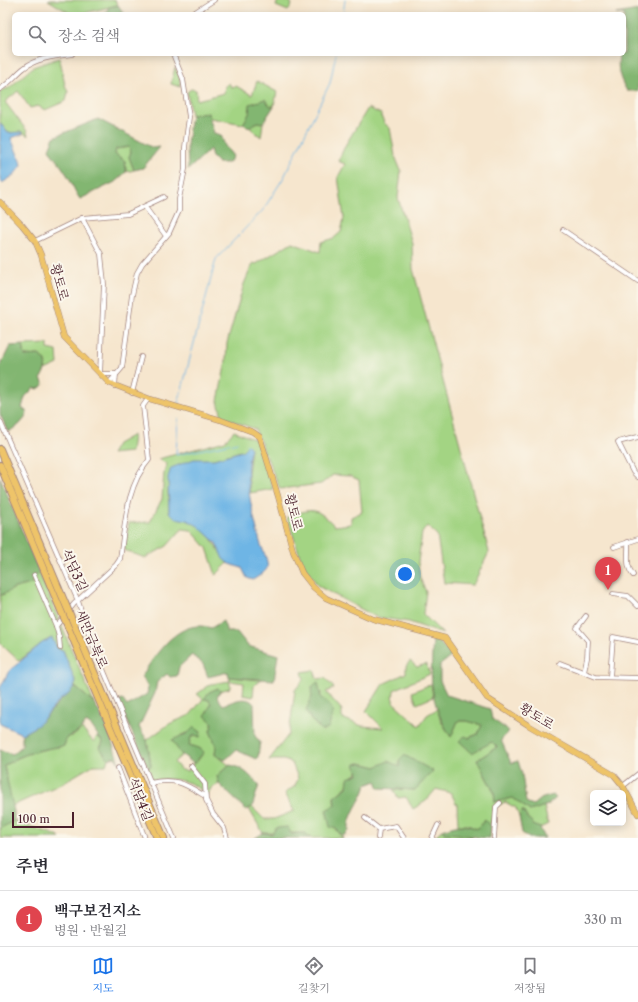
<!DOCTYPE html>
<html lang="ko">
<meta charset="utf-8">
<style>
body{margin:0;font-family:"Libre Caslon Text","Noto Serif KR",serif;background:#f2f2f3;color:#2b2b33}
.controls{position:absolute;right:12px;bottom:12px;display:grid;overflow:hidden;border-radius:6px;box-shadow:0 2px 10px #0003}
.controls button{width:36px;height:36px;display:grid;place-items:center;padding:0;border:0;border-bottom:1px solid #e1e1e2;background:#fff;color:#2b2b33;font:20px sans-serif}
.scale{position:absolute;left:12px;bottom:10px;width:62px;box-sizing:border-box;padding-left:4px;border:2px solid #4a1f2b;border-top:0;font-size:11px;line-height:14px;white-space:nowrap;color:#4a1f2b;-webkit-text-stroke:3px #fbf7ec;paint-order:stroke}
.you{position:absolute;left:405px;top:574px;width:14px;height:14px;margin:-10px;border:3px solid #fff;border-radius:50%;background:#1a73e8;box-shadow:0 0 0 6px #1a73e833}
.badge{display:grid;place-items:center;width:26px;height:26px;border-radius:50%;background:#1a73e8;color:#fff;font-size:13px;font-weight:700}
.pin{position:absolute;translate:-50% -33px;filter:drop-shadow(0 1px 2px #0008)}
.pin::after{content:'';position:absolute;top:21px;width:14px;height:12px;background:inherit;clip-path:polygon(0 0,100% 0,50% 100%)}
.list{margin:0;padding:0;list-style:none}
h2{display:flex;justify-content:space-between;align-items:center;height:52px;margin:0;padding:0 16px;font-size:17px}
h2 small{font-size:13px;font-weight:400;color:#7c7c81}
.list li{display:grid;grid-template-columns:26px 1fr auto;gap:12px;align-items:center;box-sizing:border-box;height:56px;padding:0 16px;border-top:1px solid #e1e1e2}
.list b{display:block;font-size:15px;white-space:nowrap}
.list p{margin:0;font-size:13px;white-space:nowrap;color:#7c7c81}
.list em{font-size:13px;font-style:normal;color:#7c7c81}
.icon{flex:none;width:22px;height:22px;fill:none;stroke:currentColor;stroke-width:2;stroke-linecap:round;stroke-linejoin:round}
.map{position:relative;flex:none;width:638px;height:838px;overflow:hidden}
.search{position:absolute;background:#fff;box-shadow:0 2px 10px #0003;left:12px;right:12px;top:12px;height:44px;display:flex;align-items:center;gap:10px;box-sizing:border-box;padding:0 14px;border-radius:6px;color:#7c7c81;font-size:15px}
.sheet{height:108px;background:#fff}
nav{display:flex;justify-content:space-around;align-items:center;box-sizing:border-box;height:56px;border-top:1px solid #e1e1e2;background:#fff;font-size:11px;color:#7c7c81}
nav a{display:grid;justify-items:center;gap:2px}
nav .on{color:#1a73e8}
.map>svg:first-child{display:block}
</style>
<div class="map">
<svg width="638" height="838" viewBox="0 0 638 838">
<rect width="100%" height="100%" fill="#fbf7ec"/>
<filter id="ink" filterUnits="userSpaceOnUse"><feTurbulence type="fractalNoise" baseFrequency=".025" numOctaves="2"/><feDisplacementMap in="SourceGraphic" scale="8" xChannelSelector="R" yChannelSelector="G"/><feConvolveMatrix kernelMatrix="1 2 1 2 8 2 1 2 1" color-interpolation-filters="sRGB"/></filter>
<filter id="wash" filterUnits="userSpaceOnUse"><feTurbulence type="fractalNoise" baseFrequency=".012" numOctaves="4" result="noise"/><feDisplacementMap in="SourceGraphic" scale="16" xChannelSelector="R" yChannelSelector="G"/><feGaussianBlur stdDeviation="0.9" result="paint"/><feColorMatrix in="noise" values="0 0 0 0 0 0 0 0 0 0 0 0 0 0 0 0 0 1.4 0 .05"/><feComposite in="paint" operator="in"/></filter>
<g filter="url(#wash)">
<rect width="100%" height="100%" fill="#f6e6ce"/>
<!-- green -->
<g fill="#a3d483" stroke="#767a57" fill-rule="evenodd">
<polygon points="48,0 115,0 118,5 80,14 71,14"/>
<polygon points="278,0 290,1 292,5 288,11 276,6"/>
<path d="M59 58C64 71 62 81 68 92L66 101 45 110 38 106 30 108 18 91 5 102 27 131 28 136 22 132 8 133 0 123V91L9 88 33 67Z"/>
<polygon points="175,67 180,78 180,87 171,84"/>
<polygon points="257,81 277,92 274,106 249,114 243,124 210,118 208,113 191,115 187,92 191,89 196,90 197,100 224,93 225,86 229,83 231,87 236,86 252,95"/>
<path d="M368 108 381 114 384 123 390 128 395 156 401 171 398 198 412 243 413 269 489 552 473 585 444 583 437 535 427 526 422 533 418 562 420 578 426 592 423 614 443 634 409 622 376 617 318 586 302 562 287 517C314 508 314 506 335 526L351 524V517L362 512 359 480 350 476 333 475 321 484 280 489 255 429 222 417 218 401 226 361 227 343 244 284 253 263 256 264 292 242 320 252 321 242 334 238 341 232 344 218 338 177 345 164 338 161 346 144Z"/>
<polygon points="257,122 263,123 261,137 249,127"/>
<polygon points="129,147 131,152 129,157 134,170 126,172 125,161 115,154 116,149"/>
<polygon points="48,344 48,349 57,351 58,364 45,370 46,361 39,355 25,356 23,345"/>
<path d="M234 431 256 440 261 448 273 489 250 493 248 474 251 448 214 459 168 489 169 512C177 519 185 518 194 523 207 531 215 543 222 556 223 559 226 560 228 563L216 575 207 548 191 530 182 529 167 546 145 558 124 550 129 523 150 522 162 499 164 473 167 464 158 459 225 441Z"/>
<polygon points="133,435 131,452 111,454 117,444"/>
<polygon points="39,572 94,703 74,686 76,683 63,650 58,649 51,638 42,643 19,661 0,643 0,596 15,588 31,584"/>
<path d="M410 661 417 667 426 664 430 674 394 690 393 702 419 726 427 715 437 709 441 721 451 737 458 721H467L482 725 478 734 459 741 492 742 497 747 477 760 494 792 495 801 513 798 530 811 544 806 548 824 540 828 531 825 523 811 519 817 516 808 505 802 494 808 491 826 485 820 477 829 468 825H458L457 805 451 793 436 789 426 801 413 809 406 797 398 798 393 789 415 790 422 782 401 768 376 767 360 763C357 778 347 787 334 797L336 829 343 838H312L305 833H263L249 809 252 807 264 819H274L294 811 285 793 295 786 298 778 292 763 284 760H269L289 734 295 690 304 679 302 672 314 670 317 679 325 678 334 688 326 692 342 710V718L362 726 383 728 366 711 383 684 406 673V666ZM321 692 318 727 311 720 306 710 312 697Z"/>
<path d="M229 677 260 680 254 686 253 697 243 695 244 683 230 681V688L220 691 218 688 204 699 209 700C214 710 214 722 210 731L216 745 215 754 229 765 217 776 219 784 211 788 207 796C191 778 173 778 151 780L148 768 151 766 147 740 169 724 190 715 203 699 197 694 211 684 230 681ZM190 731 200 737 195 735 191 737 189 745 199 748 204 752 196 763H193L188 771 181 770 174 762 182 755 181 735 188 733Z"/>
<polygon points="431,684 433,697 417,704 412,692"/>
<path d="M82 729 94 742 97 736 103 742 100 748 108 759 106 765H93L61 784 12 806 4 766C22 753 43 749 64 746L67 737 73 736Z"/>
<polygon points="14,821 56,835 60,838 0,838 0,829"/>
<polygon points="443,830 444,833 463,833 473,838 436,838 438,833"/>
</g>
<!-- forest -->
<g fill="#82b671" stroke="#666a4e">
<polygon points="118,5 124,14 105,14 109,7"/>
<path d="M638 10V91H627C619 78 617 69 619 54H624V14H616Z"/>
<polygon points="265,99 270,106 274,106 263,123 257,122 249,127 243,124 249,114 250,104"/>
<polygon points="208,113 214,133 221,135 225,146 233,156 229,163 218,163 212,157 210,149 188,170 187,145 191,115"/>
<path d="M98 119 153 148 160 147 143 168 134 170 129 157 131 152 129 147 116 149 115 154 125 161 126 172 115 182 80 199C73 190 71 179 64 170 59 162 53 157 49 149L54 137Z"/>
<polygon points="23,345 25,356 39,355 46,361 45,370 41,378 44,385 38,389 34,388 25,397 22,408 27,412 26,417 19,425 8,432 0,414 0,366 10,346"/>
<polygon points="0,477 39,572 31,584 15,588 0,596"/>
<path d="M223 621 226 629V632H237L248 646 278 655 274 680 229 677 228 672 208 677 203 664 192 655 179 667 177 676 170 677 167 674 157 682 155 693 139 727 147 740 151 766 148 768 118 701 122 699 127 706 147 694 148 688 142 676C156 653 180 617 211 628Z"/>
<path d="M433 640 440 643 452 656 440 665V681L447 695 490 709 492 719 509 731 501 740 511 763 518 761 522 774 526 802 533 805 540 799 553 795 556 798 548 805 530 811 513 798 495 802 494 792 477 760 497 747 492 742 472 753 459 741 465 736 469 738 478 734 482 725 467 721H458L451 737C429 702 430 680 433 640Z"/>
<path d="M318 682 321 698 327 702 333 711 329 727 323 731 311 720 306 710 312 697C310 690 311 686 318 682Z"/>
<path d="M74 686 94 703 106 724 119 763 115 757 108 759 100 748 103 742C96 735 95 727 86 722 82 729 76 735 67 737L64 746C43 749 22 753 4 766L14 811V821L0 829V750L13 754 22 746V734L38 725Z"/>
<path d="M218 688 220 691 217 697 223 705C233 702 246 694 254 704L255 736 260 742 258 757 256 759 236 750 225 760 215 755 216 745 210 731 213 723 205 716 211 704 209 700 204 699 209 692Z"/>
<polygon points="194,727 201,732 200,737 195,735 191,737 189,745 199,748 204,752 195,763 193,763 180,753 172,740 188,733"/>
<path d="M404 755 433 771 415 790 379 788 376 781 366 785C362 801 347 815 349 831L343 836 336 829 330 827 326 810 335 805 334 797 347 787 348 778 358 774 355 764 360 763 376 767 388 761 400 767 399 760Z"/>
<path d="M229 765C242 766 250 776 259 785L252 807 246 810 219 784 217 776Z"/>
<polygon points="523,810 527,818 533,822 532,825 540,828 545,838 529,838 522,833 519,817"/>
<path d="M485 820 491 826 490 838C473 838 461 833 444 833L443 830C455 825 464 823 477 829Z"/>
<polygon points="288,827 291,834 305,833 312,838 255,838 263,833 272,834 276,828"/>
</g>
<!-- water -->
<g fill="#6eb5e5" stroke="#5c6a88">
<polygon points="0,123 8,133 22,132 23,134 11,138 22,165 13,176 2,183 0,179"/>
<path d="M248 445 251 448C242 477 253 513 260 542 262 549 269 561 267 568 266 572 257 577 253 580L247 578 242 568 229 564 223 559 216 543 198 526 187 520 175 518 169 512 168 477 171 468 194 459H214L242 451Z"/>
<polygon points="52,638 58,649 63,650 76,683 69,694 60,700 38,725 22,734 0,724 0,688 9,671 42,643"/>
</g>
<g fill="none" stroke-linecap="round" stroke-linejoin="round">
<!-- stream -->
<g stroke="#6eb5e5" stroke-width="1">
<polyline points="343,14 345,0"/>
<polyline points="178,404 216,259 263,210 284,177 330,83 336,54"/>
<polyline points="178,418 176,455 238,442"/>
<polyline points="246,445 248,445"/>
</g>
</g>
</g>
<g filter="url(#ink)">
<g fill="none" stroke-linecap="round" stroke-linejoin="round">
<defs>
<g id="minor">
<polyline points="192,14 214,0"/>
<path d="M0 89C10 83 15 75 24 68 36 58 57 56 72 54"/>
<polyline points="145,207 166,236"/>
<polyline points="82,218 101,254 104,284 100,374 116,374 115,386"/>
<polyline points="563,230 638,281"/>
<polyline points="35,241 82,218 128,214 164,197"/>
<polyline points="109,383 122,368 132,295 137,273 142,264 169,233 179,211 179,199 185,169 185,147 189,117 183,79 173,54"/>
<polyline points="132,393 141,357"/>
<polyline points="0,421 78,601 90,638 174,838"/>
<polyline points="638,437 618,442 633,472 638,477"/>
<path d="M628 542C629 554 625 565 633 575"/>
<polyline points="614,547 638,539"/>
<path d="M34 575 56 626 74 604 116 565 120 559C125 526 126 486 149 460L143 406 148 399"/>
<polyline points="613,594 628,596 638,606"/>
<polyline points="56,626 59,637 60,648"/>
<polyline points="560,663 596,677 638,678"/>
<polyline points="584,672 587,658 588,641 577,628 586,616"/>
<polyline points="610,676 613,637 638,642"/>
<polyline points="191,766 205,784 206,800 213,814 224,828 227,838"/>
<polyline points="118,768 145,838"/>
<path d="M150 783C175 777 185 784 205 796"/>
<polyline points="623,786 638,774"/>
<polyline points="365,818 379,829 396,826 404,838"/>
<polyline points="378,838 379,829"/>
<polyline points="432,838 438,825"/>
<polyline points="494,838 496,807 500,803"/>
</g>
<polyline id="major" points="0,202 22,225 35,241 41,255 64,337 109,383 150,399 221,420 253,432 260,437 278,496 293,551 302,573 313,587 326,598 373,619 445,638 487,698 528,725 614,775 623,786 638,814"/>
<g id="highway">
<polyline points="0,449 65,603"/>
<polyline points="0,465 59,606"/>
<polyline points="74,624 164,838"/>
<polyline points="68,627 157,838"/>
</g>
</defs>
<!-- minor casing -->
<use href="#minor" stroke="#a0827c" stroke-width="5.5"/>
<!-- major casing -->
<use href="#major" stroke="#a0827c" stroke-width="6"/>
<!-- highway casing -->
<use href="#highway" stroke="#a0827c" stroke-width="8"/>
<!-- minor -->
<use href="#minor" stroke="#fff" stroke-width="4"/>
<!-- major -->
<use href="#major" stroke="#eec469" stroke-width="5"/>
<!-- highway -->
<use href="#highway" stroke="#eec469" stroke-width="6"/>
<defs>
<g id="highway-bridge">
<polyline points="65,603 74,624"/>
<polyline points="59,606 68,627"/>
</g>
</defs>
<!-- highway-bridge casing -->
<use href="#highway-bridge" stroke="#a0827c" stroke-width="8" stroke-linecap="butt"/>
<!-- highway-bridge -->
<use href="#highway-bridge" stroke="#eec469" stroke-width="6"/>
</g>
</g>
<g text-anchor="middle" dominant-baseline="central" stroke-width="4" stroke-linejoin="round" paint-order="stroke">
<!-- street labels -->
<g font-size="13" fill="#4a1f2b" stroke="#fbf7ec">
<text transform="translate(60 282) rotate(75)">황토로</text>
<text transform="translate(294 512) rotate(76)">황토로</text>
<text transform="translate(75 570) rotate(66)">석담3길</text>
<text transform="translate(92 639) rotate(67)">새만금북로</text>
<text transform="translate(537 716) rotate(31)">황토로</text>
<text transform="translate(141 799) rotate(69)">석담4길</text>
</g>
</g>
</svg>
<div class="controls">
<button><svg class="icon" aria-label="layers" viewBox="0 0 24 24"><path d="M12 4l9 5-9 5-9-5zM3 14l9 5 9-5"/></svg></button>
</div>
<div class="scale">100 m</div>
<div class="you"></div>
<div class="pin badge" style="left:608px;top:590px;background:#e0444e">1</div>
<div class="search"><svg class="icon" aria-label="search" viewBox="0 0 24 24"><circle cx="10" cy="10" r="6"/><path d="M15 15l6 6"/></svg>장소 검색</div>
</div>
<section class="sheet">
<h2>주변<small></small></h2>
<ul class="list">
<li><span class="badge" style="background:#e0444e">1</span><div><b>백구보건지소</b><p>병원 · 반월길</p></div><em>330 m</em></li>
</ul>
</section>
<nav>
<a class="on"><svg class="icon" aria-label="map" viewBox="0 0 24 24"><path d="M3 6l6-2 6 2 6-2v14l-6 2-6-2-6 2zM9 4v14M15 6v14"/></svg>지도</a>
<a><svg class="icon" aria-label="directions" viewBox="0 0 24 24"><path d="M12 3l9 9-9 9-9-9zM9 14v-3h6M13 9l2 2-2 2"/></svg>길찾기</a>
<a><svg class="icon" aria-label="saved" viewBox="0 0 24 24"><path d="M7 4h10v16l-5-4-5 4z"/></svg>저장됨</a>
</nav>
